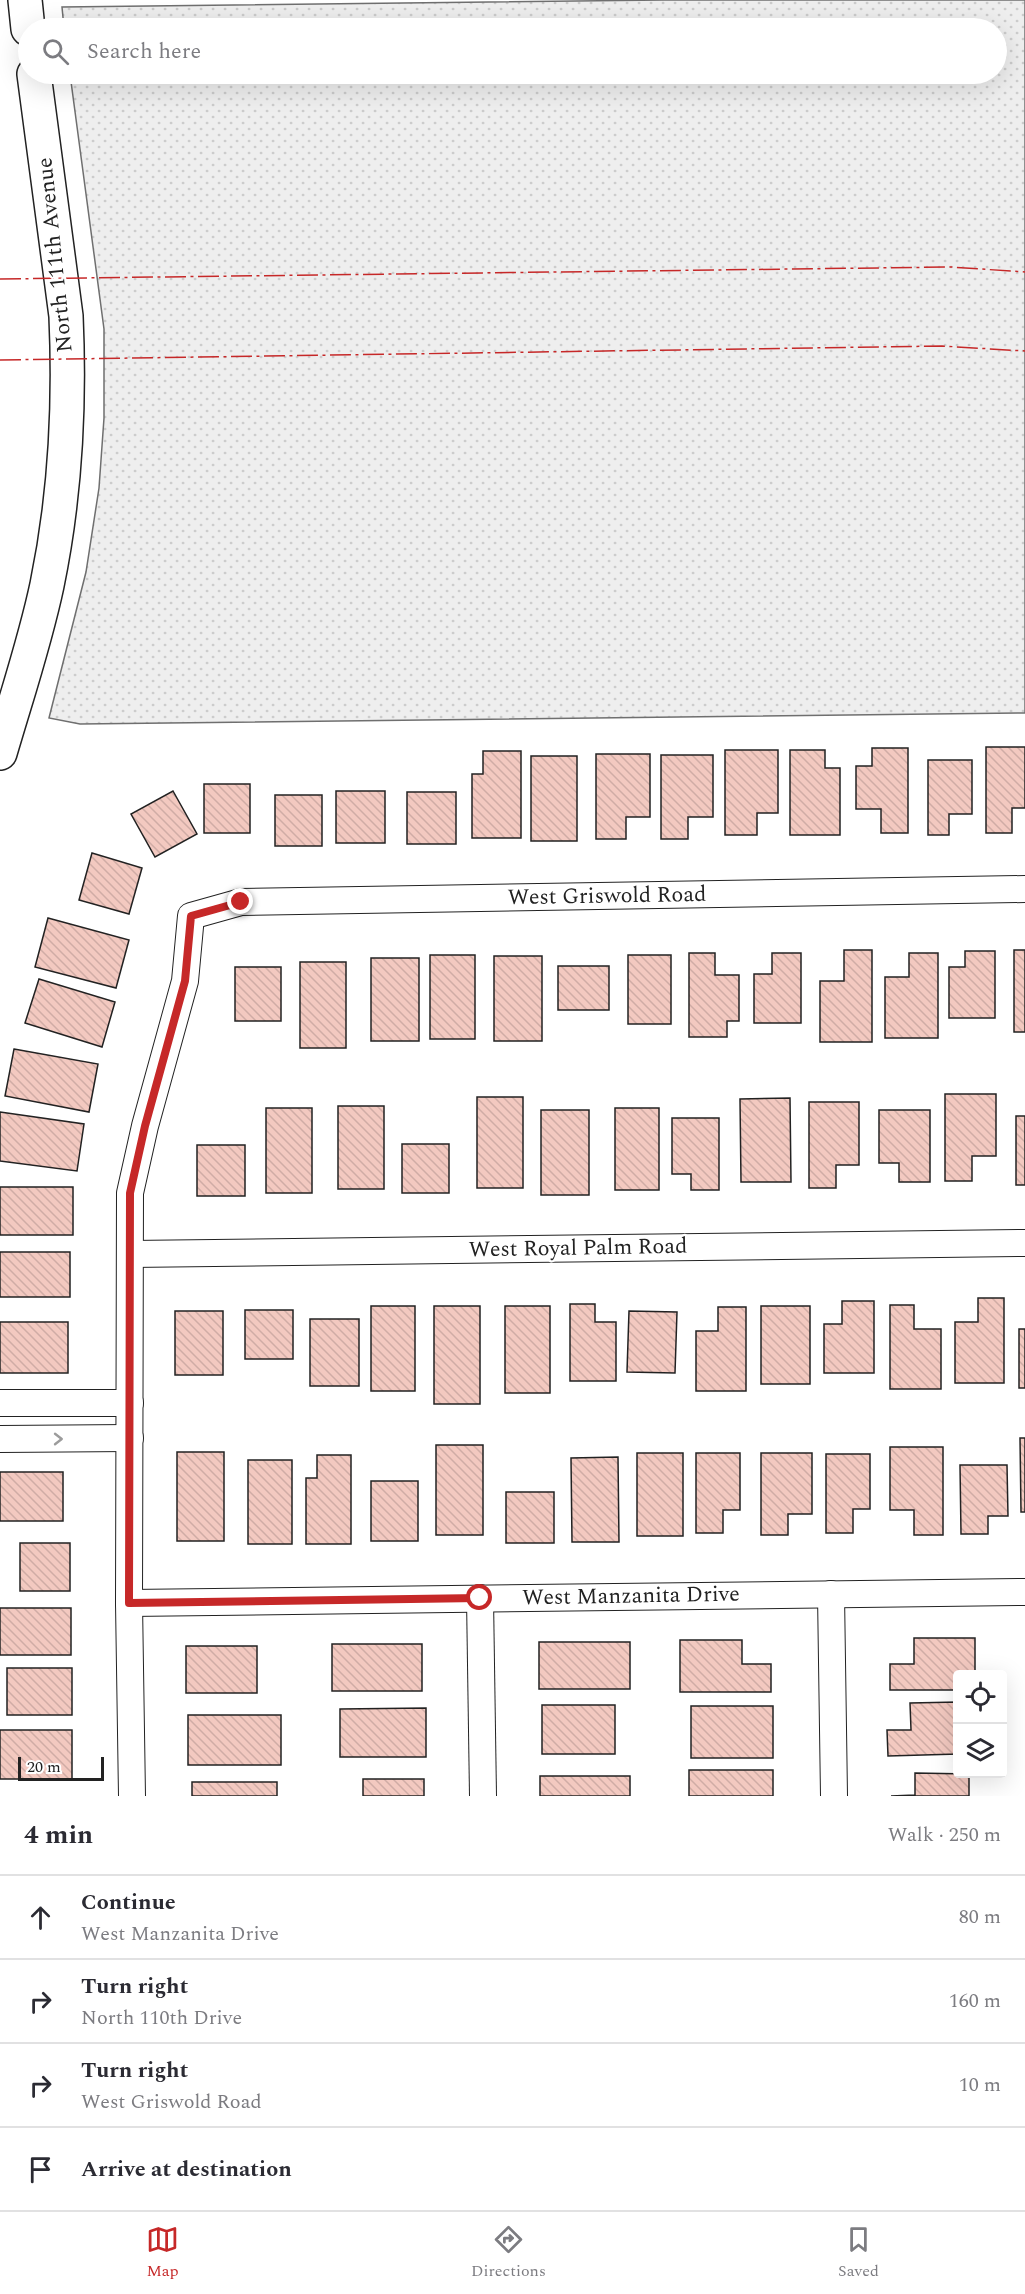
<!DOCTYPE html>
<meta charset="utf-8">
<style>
body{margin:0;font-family:Spectral,serif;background:#f7f7f7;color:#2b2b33}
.controls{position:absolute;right:18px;bottom:18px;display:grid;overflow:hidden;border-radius:6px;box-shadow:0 6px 24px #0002}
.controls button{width:54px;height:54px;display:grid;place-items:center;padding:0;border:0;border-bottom:2px solid #e1e1e2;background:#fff;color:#2b2b33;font:30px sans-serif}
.scale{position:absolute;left:18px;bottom:15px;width:86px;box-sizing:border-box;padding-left:6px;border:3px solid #222;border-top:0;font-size:16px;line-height:21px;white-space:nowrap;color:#222;-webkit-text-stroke:4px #fff;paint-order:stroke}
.stop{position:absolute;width:18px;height:18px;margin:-14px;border:4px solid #c62828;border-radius:50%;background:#fff}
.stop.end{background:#c62828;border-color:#fff;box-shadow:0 2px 6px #0008}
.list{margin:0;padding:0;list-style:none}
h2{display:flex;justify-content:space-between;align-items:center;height:78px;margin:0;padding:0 24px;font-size:26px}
h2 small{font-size:20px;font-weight:400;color:#7c7c81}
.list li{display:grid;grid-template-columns:39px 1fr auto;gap:18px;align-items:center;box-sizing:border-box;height:84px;padding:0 24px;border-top:2px solid #e1e1e2}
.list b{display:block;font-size:22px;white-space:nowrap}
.list p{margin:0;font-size:20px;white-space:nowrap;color:#7c7c81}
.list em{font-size:20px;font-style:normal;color:#7c7c81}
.icon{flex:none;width:33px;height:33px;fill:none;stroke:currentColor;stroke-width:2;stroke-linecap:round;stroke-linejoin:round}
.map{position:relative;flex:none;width:1025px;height:1796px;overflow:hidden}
.search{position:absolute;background:#fff;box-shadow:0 6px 24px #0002;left:18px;right:18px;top:18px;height:66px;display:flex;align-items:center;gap:15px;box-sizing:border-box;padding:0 21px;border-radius:33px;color:#7c7c81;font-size:22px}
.sheet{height:414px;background:#fff}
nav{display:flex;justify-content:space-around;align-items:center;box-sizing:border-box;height:84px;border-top:2px solid #e1e1e2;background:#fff;font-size:16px;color:#7c7c81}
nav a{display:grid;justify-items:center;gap:3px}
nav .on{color:#c62828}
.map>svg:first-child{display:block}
</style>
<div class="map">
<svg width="1025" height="1796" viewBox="0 0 1025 1796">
<defs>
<pattern id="grass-dots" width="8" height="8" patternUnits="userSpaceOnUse" patternTransform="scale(1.5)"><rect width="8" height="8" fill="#eee"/><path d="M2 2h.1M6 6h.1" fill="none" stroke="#ccc" stroke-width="1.8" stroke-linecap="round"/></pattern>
<pattern id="building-back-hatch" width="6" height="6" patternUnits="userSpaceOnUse" patternTransform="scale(1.5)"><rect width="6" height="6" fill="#f3c9c0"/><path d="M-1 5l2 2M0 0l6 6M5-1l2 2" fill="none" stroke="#d0aca5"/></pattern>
</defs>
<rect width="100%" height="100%" fill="#fff"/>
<!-- grass -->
<polygon fill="url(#grass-dots)" stroke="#6f6f6f" stroke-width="1.5" points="664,0 1025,0 1025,713 80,724 49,718 86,572 99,488 104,418 104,329 70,74 996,74 996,28 64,28 62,7"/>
<!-- building -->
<g fill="url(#building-back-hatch)" stroke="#222" stroke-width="1.5">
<polygon points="986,747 1025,747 1025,808 1012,808 1012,833 986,833"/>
<polygon points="872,748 908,748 908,833 881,833 881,809 856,809 856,766 872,766"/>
<polygon points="725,750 778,750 778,813 757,813 757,835 725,835"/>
<polygon points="790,750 825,750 825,768 840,768 840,835 790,835"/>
<polygon points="483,751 521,751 521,838 472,838 472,774 483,774"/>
<polygon points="596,754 650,754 650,817 626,817 626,839 596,839"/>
<polygon points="661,755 713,755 713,817 688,817 688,839 661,839"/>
<rect x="531" y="756" width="46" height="85"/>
<polygon points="928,760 972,760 972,814 949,814 949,835 928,835"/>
<rect x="204" y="784" width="46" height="49"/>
<polygon points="173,791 197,834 155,857 131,814"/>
<rect x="336" y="791" width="49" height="52"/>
<rect x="407" y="792" width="49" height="52"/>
<rect x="275" y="795" width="47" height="51"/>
<polygon points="92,853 142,868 129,914 79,900"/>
<polygon points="48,918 129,940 116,988 35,967"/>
<polygon points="844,950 872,950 872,1042 820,1042 820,981 844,981"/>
<rect x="1014" y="950" width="11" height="82"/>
<polygon points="965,951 995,951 995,1018 949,1018 949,967 965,967"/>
<polygon points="689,953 715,953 715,975 739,975 739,1021 727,1021 727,1037 689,1037"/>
<polygon points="772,953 801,953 801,1023 754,1023 754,974 772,974"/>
<polygon points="909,953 938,953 938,1038 885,1038 885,977 909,977"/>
<rect x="430" y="955" width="45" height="84"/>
<rect x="628" y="955" width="43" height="69"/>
<rect x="494" y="956" width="48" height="85"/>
<rect x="371" y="958" width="48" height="83"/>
<rect x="300" y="962" width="46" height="86"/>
<rect x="558" y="966" width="51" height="44"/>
<rect x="235" y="967" width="46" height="54"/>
<polygon points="39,979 115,1002 102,1047 25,1023"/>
<polygon points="14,1049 98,1064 89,1112 5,1096"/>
<polygon points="945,1094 996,1094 996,1156 972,1156 972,1181 945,1181"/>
<rect x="477" y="1097" width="46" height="91"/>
<polygon points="790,1098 791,1182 741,1182 740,1099"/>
<polygon points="809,1102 859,1102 859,1165 836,1165 836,1188 809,1188"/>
<rect x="338" y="1106" width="46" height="83"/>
<rect x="266" y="1108" width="46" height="85"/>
<rect x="615" y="1108" width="44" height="82"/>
<rect x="541" y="1110" width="48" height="85"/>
<polygon points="879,1110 930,1110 930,1182 899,1182 899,1163 879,1163"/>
<polygon points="0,1112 84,1124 77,1171 0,1161"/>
<rect x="1016" y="1116" width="9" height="69"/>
<polygon points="672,1118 719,1118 719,1190 691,1190 691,1174 672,1174"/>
<rect x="402" y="1144" width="47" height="49"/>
<rect x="197" y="1145" width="48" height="51"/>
<rect x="0" y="1187" width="73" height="48"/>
<rect x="0" y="1252" width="70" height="45"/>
<polygon points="978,1298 1004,1298 1004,1383 955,1383 955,1322 978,1322"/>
<polygon points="842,1301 874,1301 874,1373 824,1373 824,1324 842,1324"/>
<polygon points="570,1304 595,1304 595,1322 616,1322 616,1381 570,1381"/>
<polygon points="890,1305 914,1305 914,1329 941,1329 941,1389 890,1389"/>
<rect x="371" y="1306" width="44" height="85"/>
<rect x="434" y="1306" width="46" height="98"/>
<rect x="505" y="1306" width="45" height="87"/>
<rect x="761" y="1306" width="49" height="78"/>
<polygon points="718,1307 746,1307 746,1391 696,1391 696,1331 718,1331"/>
<rect x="245" y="1310" width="48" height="49"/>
<rect x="175" y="1311" width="48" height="64"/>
<polygon points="629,1311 677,1312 675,1373 627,1372"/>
<rect x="310" y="1319" width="49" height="67"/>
<rect x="0" y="1322" width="68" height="51"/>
<rect x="1019" y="1329" width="6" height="59"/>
<polygon points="1020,1438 1025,1438 1025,1512 1021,1512"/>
<rect x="436" y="1445" width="47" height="90"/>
<polygon points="890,1447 943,1447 943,1535 914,1535 914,1510 890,1510"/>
<rect x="177" y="1452" width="47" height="89"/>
<rect x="637" y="1453" width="46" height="83"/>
<polygon points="696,1453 740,1453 740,1510 723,1510 723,1533 696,1533"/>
<polygon points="761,1453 812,1453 812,1514 788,1514 788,1535 761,1535"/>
<polygon points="826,1454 870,1454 870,1509 853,1509 853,1533 826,1533"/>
<polygon points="317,1455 351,1455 351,1544 306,1544 306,1478 317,1478"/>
<polygon points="618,1457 619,1542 572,1542 571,1458"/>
<rect x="248" y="1460" width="44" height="84"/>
<polygon points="960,1465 1007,1465 1008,1516 988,1516 988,1534 961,1534"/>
<rect x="0" y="1472" width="63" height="49"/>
<rect x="371" y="1481" width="47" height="60"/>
<rect x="506" y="1492" width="48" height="51"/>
<rect x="20" y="1543" width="50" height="48"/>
<rect x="0" y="1608" width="71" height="47"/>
<polygon points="914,1638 975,1638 975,1674 958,1674 958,1690 890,1690 890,1664 914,1664"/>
<polygon points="680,1640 742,1640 742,1664 771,1664 771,1692 680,1692"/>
<rect x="539" y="1642" width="91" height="47"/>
<rect x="332" y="1644" width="90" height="47"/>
<rect x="186" y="1646" width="71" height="47"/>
<rect x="7" y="1668" width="65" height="47"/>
<polygon points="958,1702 958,1754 888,1756 887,1730 911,1730 910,1703"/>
<rect x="542" y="1705" width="73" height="49"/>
<rect x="691" y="1706" width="82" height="52"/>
<polygon points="426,1708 426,1757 340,1757 340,1709"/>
<rect x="188" y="1715" width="93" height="50"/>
<rect x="0" y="1730" width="72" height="49"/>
<rect x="689" y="1770" width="84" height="26"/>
<polygon points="915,1773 969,1774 969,1796 891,1796 915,1795"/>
<rect x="540" y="1776" width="90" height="20"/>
<rect x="363" y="1779" width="61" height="17"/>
<rect x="192" y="1782" width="85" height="14"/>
</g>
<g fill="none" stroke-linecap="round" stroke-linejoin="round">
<defs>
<g id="street">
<polyline points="130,1254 1025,1243"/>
<polyline points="0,1403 130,1403"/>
<polyline points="0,1439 130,1438"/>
<polyline points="831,1594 834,1796"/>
<polyline points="480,1598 483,1796"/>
<polyline points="129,1603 1025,1592"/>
<polyline points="132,1796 129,1603 130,1193 145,1126 185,981 191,916 241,902 1025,889"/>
</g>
<g id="secondary">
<polyline points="25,0 28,29"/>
<path d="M0 753C16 698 35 642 47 585 65 498 70 405 66 316L34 74"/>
</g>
</defs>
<!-- street casing -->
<use href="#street" stroke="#222" stroke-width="28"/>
<!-- secondary casing -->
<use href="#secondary" stroke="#222" stroke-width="36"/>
<!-- street -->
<use href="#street" stroke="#fff" stroke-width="26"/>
<!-- secondary -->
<use href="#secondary" stroke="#fff" stroke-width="33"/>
<!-- power -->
<g stroke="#c62828" stroke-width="1.5" stroke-dasharray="21 4.5 3 4.5" stroke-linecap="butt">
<polyline points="0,279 951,267 1025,272"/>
<polyline points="0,360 942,346 1025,351"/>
</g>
</g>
<!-- one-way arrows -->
<defs><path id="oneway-chevron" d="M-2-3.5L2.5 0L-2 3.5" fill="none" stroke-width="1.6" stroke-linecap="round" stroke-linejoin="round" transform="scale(1.5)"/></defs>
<use stroke="#9c9c9c" href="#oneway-chevron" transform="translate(58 1439)"/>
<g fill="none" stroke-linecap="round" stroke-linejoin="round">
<!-- route -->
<polyline stroke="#c62828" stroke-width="8" points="241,902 191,916 185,981 145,1126 130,1193 129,1603 480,1598"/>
</g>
<g text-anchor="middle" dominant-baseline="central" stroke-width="4.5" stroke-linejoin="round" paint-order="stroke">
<!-- street labels -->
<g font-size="22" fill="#222" stroke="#fff">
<text transform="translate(55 255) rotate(-96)">North 111th Avenue</text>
<text transform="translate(607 896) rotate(-1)">West Griswold Road</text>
<text transform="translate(578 1248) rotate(-1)">West Royal Palm Road</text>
<text transform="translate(631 1596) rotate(-1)">West Manzanita Drive</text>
</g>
</g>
</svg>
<div class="controls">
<button><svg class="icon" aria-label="locate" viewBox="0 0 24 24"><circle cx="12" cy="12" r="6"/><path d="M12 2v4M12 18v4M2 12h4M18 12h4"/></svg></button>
<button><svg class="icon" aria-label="layers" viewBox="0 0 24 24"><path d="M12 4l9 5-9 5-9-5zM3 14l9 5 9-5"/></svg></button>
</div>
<div class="scale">20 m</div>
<div class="stop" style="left:480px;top:1598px"></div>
<div class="stop end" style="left:241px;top:902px"></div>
<div class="search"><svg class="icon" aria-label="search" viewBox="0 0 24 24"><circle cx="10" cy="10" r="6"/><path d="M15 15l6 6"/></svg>Search here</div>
</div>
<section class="sheet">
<h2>4 min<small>Walk · 250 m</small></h2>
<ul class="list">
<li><svg class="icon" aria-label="ahead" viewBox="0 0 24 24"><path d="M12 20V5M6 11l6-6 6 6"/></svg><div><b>Continue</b><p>West Manzanita Drive</p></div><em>80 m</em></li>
<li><svg class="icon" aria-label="right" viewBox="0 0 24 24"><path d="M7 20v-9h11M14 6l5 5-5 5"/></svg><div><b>Turn right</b><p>North 110th Drive</p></div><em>160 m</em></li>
<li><svg class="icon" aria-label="right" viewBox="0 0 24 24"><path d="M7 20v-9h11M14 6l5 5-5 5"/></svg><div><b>Turn right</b><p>West Griswold Road</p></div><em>10 m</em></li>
<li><svg class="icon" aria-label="arrive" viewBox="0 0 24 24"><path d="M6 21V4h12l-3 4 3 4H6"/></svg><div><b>Arrive at destination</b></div></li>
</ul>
</section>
<nav>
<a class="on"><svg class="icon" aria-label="map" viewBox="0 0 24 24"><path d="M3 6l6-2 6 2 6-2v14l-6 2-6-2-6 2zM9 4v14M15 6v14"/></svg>Map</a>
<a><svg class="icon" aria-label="directions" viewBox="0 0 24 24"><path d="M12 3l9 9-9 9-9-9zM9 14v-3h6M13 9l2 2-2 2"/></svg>Directions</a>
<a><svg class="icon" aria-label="saved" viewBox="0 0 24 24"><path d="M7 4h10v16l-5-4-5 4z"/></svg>Saved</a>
</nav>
